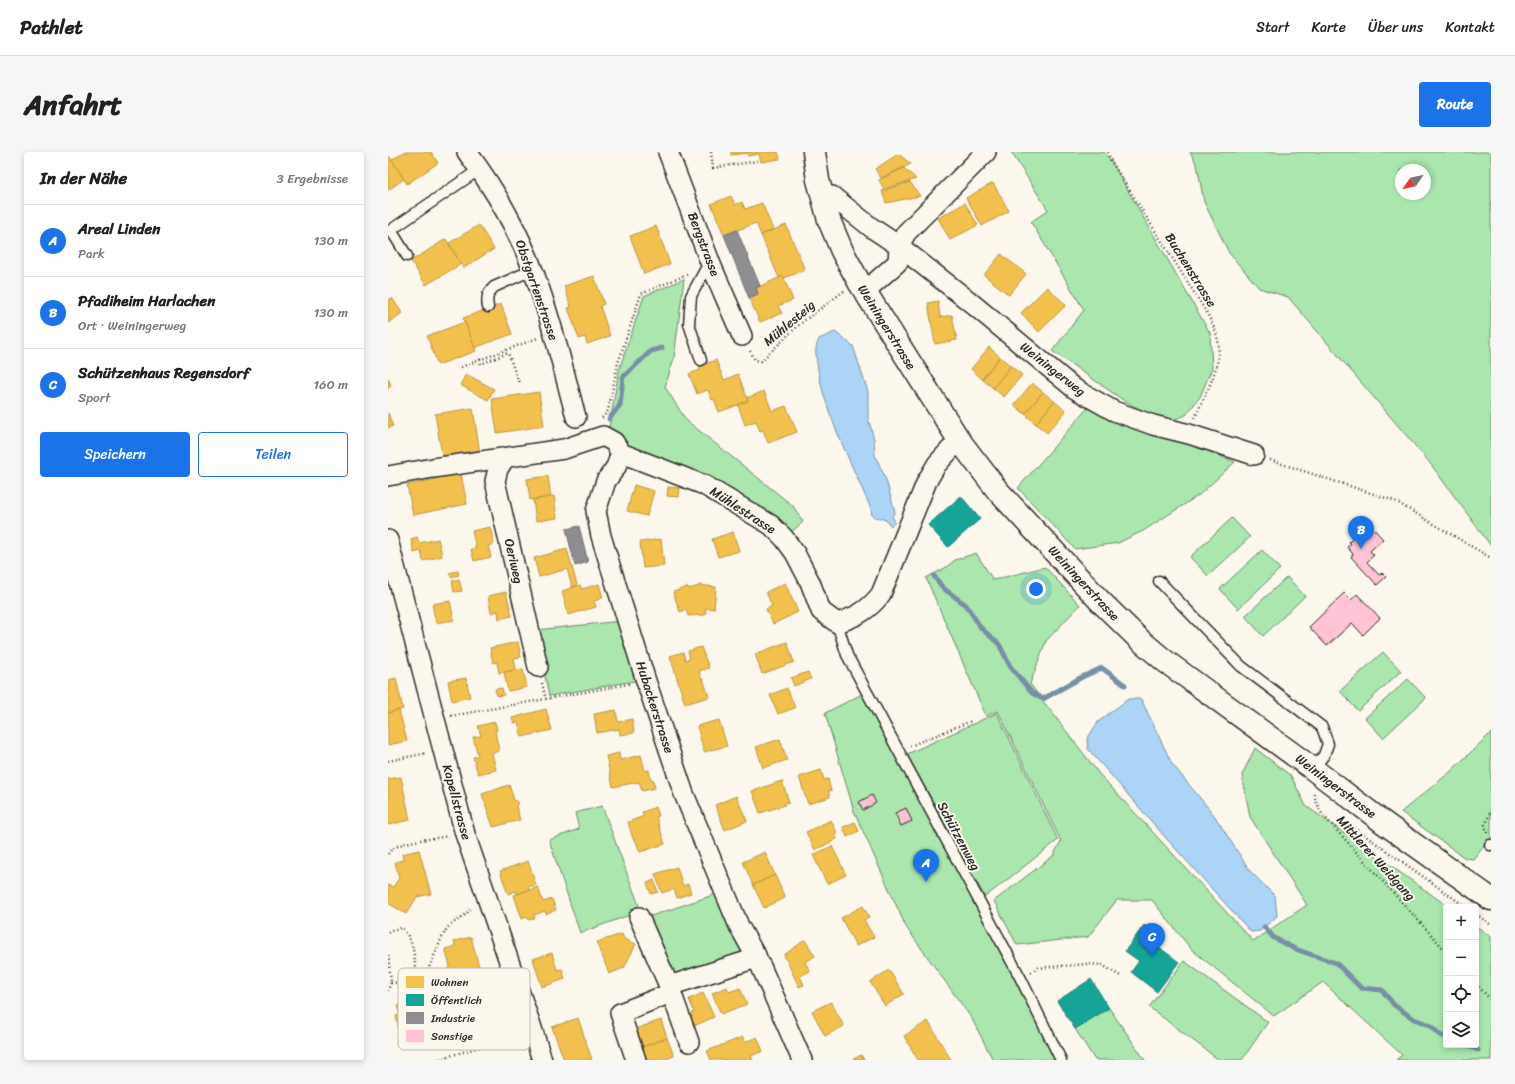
<!DOCTYPE html>
<html lang="de">
<meta charset="utf-8">
<style>
body{margin:0;font-family:Sriracha,sans-serif;background:#f6f6f6;color:#202124}
.controls{position:absolute;right:12px;bottom:12px;display:grid;overflow:hidden;border-radius:4px;box-shadow:0 2px 6px #0003}
.controls button{width:36px;height:36px;display:grid;place-items:center;padding:0;border:0;border-bottom:1px solid #e0e0e0;background:#fff;color:#202124;font:20px sans-serif}
.compass{position:absolute;left:1007px;top:12px;width:36px;height:36px;border-radius:50%;background:#fff;box-shadow:0 2px 6px #0003;rotate:236deg}
.you{position:absolute;left:648px;top:437px;width:14px;height:14px;margin:-10px;border:3px solid #fff;border-radius:50%;background:#1a73e8;box-shadow:0 0 0 6px #1a73e833}
.badge{display:grid;place-items:center;width:26px;height:26px;border-radius:50%;background:#1a73e8;color:#fff;font-size:13px;font-weight:700}
.pin{position:absolute;translate:-50% -33px;filter:drop-shadow(0 1px 2px #0008)}
.pin::after{content:'';position:absolute;top:21px;width:14px;height:12px;background:inherit;clip-path:polygon(0 0,100% 0,50% 100%)}
.list{margin:0;padding:0;list-style:none}
h2{display:flex;justify-content:space-between;align-items:center;height:52px;margin:0;padding:0 16px;font-size:17px}
h2 small{font-size:13px;font-weight:400;color:#757577}
.list li{display:grid;grid-template-columns:26px 1fr auto;gap:12px;align-items:center;box-sizing:border-box;height:72px;padding:0 16px;border-top:1px solid #e0e0e0}
.list b{display:block;font-size:15px;white-space:nowrap}
.list p{margin:0;font-size:13px;white-space:nowrap;color:#757577}
.list em{font-size:13px;font-style:normal;color:#757577}
.actions{display:flex;gap:8px;padding:12px 16px}
.actions a{flex:1;padding:9px 0;border:1px solid #1a73e8;border-radius:4px;text-align:center;font-size:14px;color:#1a73e8}
.actions .main{background:#1a73e8;color:#fff}
.icon{flex:none;width:22px;height:22px;fill:none;stroke:currentColor;stroke-width:2;stroke-linecap:round;stroke-linejoin:round}
.map{position:relative;flex:none;width:1103px;height:908px;overflow:hidden;border-radius:4px}
header{display:flex;align-items:center;gap:24px;box-sizing:border-box;height:56px;padding:0 20px;background:#fff;border-bottom:1px solid #e0e0e0}
header strong{font-size:19px}
nav{display:flex;gap:22px;margin-inline-start:auto;font-size:14px}
.intro{display:flex;align-items:center;justify-content:space-between;box-sizing:border-box;height:96px;padding:0 24px}
h1{margin:0;font-size:28px}
.button{padding:10px 18px;border-radius:4px;background:#1a73e8;color:#fff;font-size:14px;font-weight:700}
main{display:flex;gap:24px;padding:0 24px}
aside{flex:1;background:#fff;border-radius:4px;box-shadow:0 2px 6px #0003}
.map>svg:first-child{display:block}
</style>
<header>
<strong>Pathlet</strong>
<nav><a>Start</a><a>Karte</a><a>Über uns</a><a>Kontakt</a></nav>
</header>
<div class="intro"><h1>Anfahrt</h1><a class="button">Route</a></div>
<main>
<aside>
<h2>In der Nähe<small>3 Ergebnisse</small></h2>
<ul class="list">
<li><span class="badge">A</span><div><b>Areal Linden</b><p>Park</p></div><em>130 m</em></li>
<li><span class="badge">B</span><div><b>Pfadiheim Harlachen</b><p>Ort · Weiningerweg</p></div><em>130 m</em></li>
<li><span class="badge">C</span><div><b>Schützenhaus Regensdorf</b><p>Sport</p></div><em>160 m</em></li>
</ul>
<div class="actions"><a class="main">Speichern</a><a>Teilen</a></div>
</aside>
<div class="map">
<svg width="1103" height="908" viewBox="0 0 1103 908">
<rect width="100%" height="100%" fill="#fbf7ec"/>
<filter id="ink" filterUnits="userSpaceOnUse"><feTurbulence type="fractalNoise" baseFrequency=".025" numOctaves="2"/><feDisplacementMap in="SourceGraphic" scale="8" xChannelSelector="R" yChannelSelector="G"/><feConvolveMatrix kernelMatrix="1 2 1 2 8 2 1 2 1" color-interpolation-filters="sRGB"/></filter>
<g filter="url(#ink)">
<!-- green -->
<g fill="#aae6ad" stroke="#6a886c" fill-rule="evenodd">
<polygon points="623,0 716,0 723,9 822,181 824,216 812,245 798,263 782,269 759,261 735,248 664,199 696,158 643,70 660,58"/>
<path d="M802 0H1103V394L1041 310 900 145 871 136 841 101 816 50 809 13ZM1013 18H1037V42H1013Z"/>
<path d="M296 127 286 206 277 235 298 268 405 354 415 370 400 383 242 300C238 287 233 282 221 276L231 218 256 144Z"/>
<polygon points="703,252 847,310 811,343 755,379 730,391 687,397 630,336"/>
<polygon points="844,366 862,385 820,424 802,405"/>
<polygon points="874,398 892,417 850,457 832,437"/>
<polygon points="588,401 605,428 657,415 692,453 658,489 642,532 712,623 865,789 919,753 862,665 854,623 867,596 903,624 918,654 1061,755 1058,755 1058,893 1088,893 1088,774 1103,785 1103,908 1008,908 1014,903 935,830 886,864 803,797 764,748 729,748 700,785 629,793 606,749 665,704 673,689 610,559 598,564 538,426 557,416 567,408"/>
<polygon points="899,425 917,444 875,484 857,464"/>
<polygon points="233,469 252,528 161,544 148,478"/>
<polygon points="995,500 1013,519 970,559 952,539"/>
<polygon points="1020,527 1038,546 995,586 977,566"/>
<polygon points="478,540 670,908 605,908 584,867 518,775 466,659 437,561"/>
<polygon points="609,561 670,688 597,745 519,602"/>
<polygon points="1103,581 1103,688 1096,693 1085,707 1077,706 1013,660 1061,621"/>
<polygon points="214,654 253,759 192,781 161,688 191,677 187,661"/>
<polygon points="331,741 357,802 283,829 257,766"/>
<polygon points="796,809 880,870 854,908 831,908 761,855"/>
<polygon points="721,856 757,908 707,908 687,877"/>
</g>
<!-- water -->
<g fill="#acd4f7" stroke="#7890a5">
<path d="M447 180 465 194 480 240V266L486 287 487 303 498 328 507 360 504 364 507 370 503 374 498 368 484 364 483 357C463 309 432 254 428 202 427 197 429 192 431 187Z"/>
<polygon points="740,547 753,547 784,612 826,663 862,719 887,744 889,764 872,779 863,780 777,685 700,597 699,587 710,570"/>
</g>
<!-- homes -->
<g fill="#f2c14e" stroke="#b69444">
<polygon points="16,0 43,0 50,11 19,32 4,8"/>
<polygon points="343,0 390,0 392,7 373,10 371,2 360,4 359,1 343,3"/>
<polygon points="510,2 523,12 493,26 487,17"/>
<polygon points="1,4 16,27 0,38 0,5"/>
<polygon points="516,16 528,27 496,37 491,28"/>
<polygon points="522,30 532,44 498,51 494,39"/>
<polygon points="605,31 621,59 594,74 578,46"/>
<polygon points="343,44 347,53 354,50 357,57 374,51 385,78 373,83 368,71 336,83 323,52"/>
<polygon points="577,51 590,73 562,88 550,66"/>
<polygon points="91,73 106,97 75,116 61,91"/>
<polygon points="398,73 417,118 396,126 395,124 391,126 373,83"/>
<polygon points="268,74 282,112 256,122 242,84"/>
<polygon points="58,87 73,112 38,133 23,109"/>
<polygon points="613,102 638,122 621,143 596,123"/>
<polygon points="206,124 216,152 212,154 222,184 199,192 197,185 191,187 180,156 183,155 176,134"/>
<polygon points="395,124 405,148 390,154 394,161 372,170 361,146 370,142 368,136"/>
<polygon points="659,135 678,153 651,180 633,161"/>
<polygon points="4,146 14,161 0,171 0,148"/>
<polygon points="550,149 552,165 564,163 569,188 547,192 540,151"/>
<polygon points="113,152 124,182 86,196 75,166"/>
<polygon points="77,170 88,199 50,213 39,184"/>
<polygon points="601,195 612,205 594,227 583,217"/>
<polygon points="612,205 623,214 605,236 594,227"/>
<polygon points="328,208 336,228 350,222 360,249 331,260 326,247 324,248 320,238 309,242 301,222 312,218 311,214"/>
<polygon points="623,214 634,223 616,245 605,236"/>
<polygon points="78,222 106,237 100,248 72,233"/>
<polygon points="0,226 3,233 0,237"/>
<polygon points="644,231 655,240 637,262 626,253"/>
<polygon points="376,239 384,259 398,254 409,280 380,291 375,278 372,279 368,269 357,273 350,253 360,249 359,246"/>
<polygon points="151,240 156,274 109,281 104,247"/>
<polygon points="655,240 666,249 648,272 637,262"/>
<polygon points="666,249 678,259 659,281 648,272"/>
<polygon points="85,256 92,302 55,309 47,262"/>
<polygon points="0,261 5,274 0,276"/>
<polygon points="72,317 79,352 25,363 19,333 48,327 47,322"/>
<polygon points="160,324 163,345 142,348 139,327"/>
<polygon points="246,333 266,339 259,364 239,359"/>
<polygon points="280,335 292,336 291,345 279,344"/>
<polygon points="166,344 169,366 148,369 145,348"/>
<polygon points="102,375 106,392 100,394 103,405 86,409 83,397 88,396 84,379"/>
<polygon points="345,380 351,399 330,405 324,387"/>
<polygon points="29,385 31,391 50,387 54,404 35,409 33,399 26,401 23,387"/>
<polygon points="273,387 276,414 255,416 252,390"/>
<polygon points="179,397 189,433 184,435 179,417 151,425 146,406"/>
<polygon points="70,419 71,423 63,425 61,421"/>
<polygon points="71,427 74,439 66,440 64,429"/>
<polygon points="397,431 410,460 385,472 378,457 384,454 378,440"/>
<polygon points="211,432 215,446 206,449 208,455 180,463 174,439 192,433 194,437"/>
<polygon points="311,433 328,435 326,457 318,456 317,463 300,464 298,458 292,460 285,440 300,435 300,437 311,434"/>
<polygon points="118,440 124,464 111,467 110,459 103,461 100,444"/>
<polygon points="62,449 66,468 48,471 44,452"/>
<polygon points="130,490 133,505 126,506 128,518 111,521 109,510 105,511 102,496"/>
<polygon points="399,490 406,510 374,522 367,502"/>
<polygon points="313,495 321,516 311,519 314,528 315,527 321,545 297,552 282,504 295,500 297,508 302,507 300,499"/>
<polygon points="135,517 139,535 120,539 116,520"/>
<polygon points="420,520 423,527 406,534 403,526"/>
<polygon points="8,526 15,557 0,561 0,528"/>
<polygon points="78,526 82,545 64,549 60,529"/>
<polygon points="114,536 116,543 109,544 107,537"/>
<polygon points="399,536 407,556 390,562 382,543"/>
<polygon points="158,557 164,578 134,585 130,570 126,571 124,566"/>
<polygon points="11,558 19,589 0,593 0,561"/>
<polygon points="228,558 230,570 244,567 246,581 232,583 231,577 209,581 206,562"/>
<polygon points="331,568 339,594 316,600 309,574"/>
<polygon points="107,570 109,578 107,579 111,599 104,601 108,618 90,622 85,605 90,604 85,585 93,584 90,574"/>
<polygon points="392,587 399,608 375,616 368,595"/>
<polygon points="231,601 232,608 253,603 257,619 261,618 263,628 265,627 267,636 254,639 251,630 225,635 218,604"/>
<polygon points="433,618 436,628 440,627 443,639 440,639 442,645 420,652 411,625"/>
<polygon points="13,625 22,668 0,673 0,627"/>
<polygon points="394,629 401,650 396,651 397,653 372,661 364,639"/>
<polygon points="121,633 126,648 130,650 128,654 132,668 105,675 94,642"/>
<polygon points="348,644 359,669 337,678 327,653"/>
<polygon points="268,655 271,664 268,665 277,692 252,700 247,687 245,687 240,670 256,664 254,660"/>
<polygon points="443,668 449,681 447,682 449,687 427,698 418,680"/>
<polygon points="467,670 471,679 459,685 455,675"/>
<polygon points="444,694 458,723 439,732 425,703"/>
<polygon points="31,698 43,742 29,745 18,762 0,751 0,734 1,733 5,735 11,726 7,710 15,708 14,702"/>
<polygon points="377,700 387,723 365,733 355,710"/>
<polygon points="140,709 148,733 140,735 141,738 129,742 128,739 120,742 112,719"/>
<polygon points="289,715 295,734 300,732 303,741 289,746 286,737 274,741 267,722"/>
<polygon points="387,723 397,746 376,756 365,733"/>
<polygon points="266,728 270,740 263,742 259,731"/>
<polygon points="150,735 155,750 164,747 168,758 158,762 157,759 146,763 147,766 141,768 139,765 134,767 126,743"/>
<polygon points="475,754 481,765 476,768 486,785 468,794 453,766"/>
<polygon points="234,782 236,787 248,792 236,816 221,822 209,790"/>
<polygon points="83,785 95,829 81,832 69,851 43,835 52,819 57,822 62,814 57,797 67,794 66,789"/>
<polygon points="417,788 427,804 417,810 422,819 412,824 416,833 411,835 396,803"/>
<polygon points="164,801 169,818 174,817 177,827 154,835 145,807"/>
<polygon points="501,818 516,842 497,854 482,830"/>
<polygon points="339,835 341,840 352,836 359,852 333,862 324,841"/>
<polygon points="44,836 69,851 55,875 56,878 38,883 36,875 12,882 8,864 12,863 10,853 29,848 30,853 35,851"/>
<polygon points="315,841 326,865 304,875 299,864 306,860 301,847"/>
<polygon points="443,850 456,874 437,884 424,859"/>
<polygon points="190,866 204,908 176,908 164,875"/>
<polygon points="273,868 279,886 251,896 244,878"/>
<polygon points="540,869 563,908 530,908 516,884"/>
<polygon points="355,885 357,890 369,885 375,899 363,904 365,908 323,908 319,899"/>
<polygon points="279,886 286,904 275,908 255,908 251,896"/>
<polygon points="473,903 476,908 464,908"/>
</g>
<!-- public -->
<g fill="#17a398" stroke="#1d7f77">
<polygon points="573,344 592,367 560,395 540,373"/>
<polygon points="756,773 772,785 767,792 791,810 769,840 743,820 751,809 737,799"/>
<polygon points="703,827 721,856 687,877 669,849"/>
</g>
<!-- industry -->
<g fill="#8d8d92" stroke="#707073">
<polygon points="349,78 372,134 368,136 370,142 361,146 336,83"/>
<polygon points="191,374 200,410 187,414 178,377"/>
</g>
<g fill="none" stroke-linecap="round" stroke-linejoin="round">
<!-- stream -->
<g stroke="#7890a5" stroke-width="5">
<polyline points="221,267 232,253 235,225 263,199 274,196"/>
<polyline points="546,424 555,436 578,453 593,476 611,492 622,514 644,541 655,547 694,525 714,516 737,533"/>
<polyline points="876,775 886,786 907,797 948,811 973,836 994,838 1006,853 1026,867 1042,873 1052,883 1058,885"/>
<polyline points="1078,893 1090,898"/>
</g>
</g>
<!-- building -->
<g fill="#fec3d4" stroke="#2b2b2b">
<polygon points="973,363 995,387 982,399 986,403 979,410 991,423 994,421 998,425 989,433 963,405 965,402 959,395 963,392 961,390 965,386 963,384 969,377 964,372"/>
<polygon points="956,441 963,448 969,442 992,466 975,483 964,471 939,494 921,475"/>
<polygon points="484,643 488,651 475,658 471,650"/>
<polygon points="518,656 524,669 513,674 507,661"/>
</g>
<g fill="none" stroke-linecap="round" stroke-linejoin="round">
<defs>
<g id="lane">
<polyline points="3,78 19,104"/>
<polyline points="0,80 92,17"/>
<path d="M100 155C98 146 100 141 106 135L144 118"/>
<polyline points="313,208 301,172 303,144 317,118 324,115"/>
<polyline points="771,429 853,514 934,575 940,592 936,603 925,617"/>
<polyline points="449,471 459,503 632,825 673,908"/>
<polyline points="1102,693 1103,693"/>
</g>
<g id="street">
<path d="M79 0C104 33 125 69 141 108 161 158 174 212 188 265"/>
<polyline points="280,0 324,115 354,184"/>
<polyline points="434,45 444,44 484,76 511,94 581,149 687,237 726,259 765,273 801,282 866,303"/>
<polyline points="476,139 484,133 510,110 511,94 518,81 598,0"/>
<polyline points="233,301 228,315 218,329 208,359 213,384 258,529 296,642 351,774 371,810 414,908"/>
<polyline points="117,306 110,317 107,329 150,515"/>
<path d="M0 324 45 316 176 297 215 284 226 290 233 301 316 333 383 373 396 386 407 401 422 430 433 459 449 471C468 465 481 458 493 442L539 329 549 312 571 288"/>
<polyline points="0,388 77,682 143,873 154,908"/>
<polyline points="251,765 281,834 359,809 368,803"/>
<polyline points="281,834 301,890"/>
<polyline points="248,908 232,861 283,841"/>
</g>
<polyline id="secondary" points="426,0 430,28 441,68 454,99 471,130 571,288 610,339 713,450 752,488 777,509 925,617 996,671 1103,747"/>
</defs>
<!-- lane casing -->
<use href="#lane" stroke="#2b2b2b" stroke-width="13"/>
<!-- street casing -->
<use href="#street" stroke="#2b2b2b" stroke-width="22"/>
<!-- secondary casing -->
<use href="#secondary" stroke="#2b2b2b" stroke-width="25"/>
<!-- path -->
<g stroke="#2b2b2b" stroke-width="2.5" stroke-dasharray="1 3" stroke-linecap="butt">
<polyline points="323,0 325,16 369,9"/>
<path d="M720 0 723 9 819 161C821 166 825 172 827 178 839 209 818 238 807 266"/>
<polyline points="362,199 367,208 373,209 413,171 456,139"/>
<polyline points="92,207 93,212 120,201 131,231"/>
<polyline points="73,215 150,186"/>
<polyline points="214,266 220,259 230,211 253,142 300,122"/>
<polyline points="882,308 1007,349 1103,406"/>
<polyline points="154,531 158,547"/>
<polyline points="63,564 241,532"/>
<polyline points="522,594 583,569"/>
<polyline points="0,609 39,601"/>
<polyline points="927,642 927,647 934,662 1058,799"/>
<polyline points="957,667 965,675 1078,755"/>
<polyline points="1099,681 1097,673 1103,659"/>
<path d="M0 702C7 688 47 687 61 684"/>
<polyline points="1088,762 1103,773"/>
<path d="M0 780 3 778 14 776C30 791 26 821 30 842"/>
<polyline points="0,803 3,829 0,839"/>
<polyline points="643,820 650,816 699,812 714,813 734,825"/>
<path d="M3 831 17 830 31 832C44 815 48 795 58 778 64 768 78 768 83 754"/>
<polyline points="1088,832 1103,848"/>
<polyline points="48,908 112,889 124,891 131,889"/>
</g>
<!-- lane -->
<use href="#lane" stroke="#fbf7ec" stroke-width="10"/>
<!-- street -->
<use href="#street" stroke="#fbf7ec" stroke-width="19"/>
<!-- secondary -->
<use href="#secondary" stroke="#fbf7ec" stroke-width="22"/>
</g>
</g>
<g text-anchor="middle" dominant-baseline="central" stroke-width="4" stroke-linejoin="round" paint-order="stroke">
<!-- street labels -->
<g font-size="13" fill="#2b2b2b" stroke="#fbf7ec">
<text transform="translate(316 92) rotate(69)">Bergstrasse</text>
<text transform="translate(803 118) rotate(58)">Buchenstrasse</text>
<text transform="translate(149 138) rotate(71)">Obstgartenstrasse</text>
<text transform="translate(401 171) rotate(-40)">Mühlesteig</text>
<text transform="translate(499 175) rotate(58)">Weiningerstrasse</text>
<text transform="translate(665 217) rotate(38)">Weiningerweg</text>
<text transform="translate(355 358) rotate(33)">Mühlestrasse</text>
<text transform="translate(126 409) rotate(77)">Oeriweg</text>
<text transform="translate(696 431) rotate(47)">Weiningerstrasse</text>
<text transform="translate(267 555) rotate(72)">Hubackerstrasse</text>
<text transform="translate(948 634) rotate(37)">Weiningerstrasse</text>
<text transform="translate(69 650) rotate(75)">Kapellstrasse</text>
<text transform="translate(571 684) rotate(62)">Schützenweg</text>
<text transform="translate(988 706) rotate(48)">Mittlerer Weidgang</text>
</g>
</g>
<!-- legend -->
<rect x="10" y="816" width="132" height="82" rx="6" fill="#fbf7ec" stroke="#bdbab2" stroke-width="1"/>
<rect x="18" y="824" width="18" height="12" fill="#f2c14e"/>
<rect x="18" y="842" width="18" height="12" fill="#17a398"/>
<rect x="18" y="860" width="18" height="12" fill="#8d8d92"/>
<rect x="18" y="878" width="18" height="12" fill="#fec3d4"/>
<g font-size="11" fill="#2b2b2b">
<text x="43" y="834">Wohnen</text>
<text x="43" y="852">Öffentlich</text>
<text x="43" y="870">Industrie</text>
<text x="43" y="888">Sonstige</text>
</g>
</svg>
<div class="controls">
<button>+</button>
<button>−</button>
<button><svg class="icon" aria-label="locate" viewBox="0 0 24 24"><circle cx="12" cy="12" r="6"/><path d="M12 2v4M12 18v4M2 12h4M18 12h4"/></svg></button>
<button><svg class="icon" aria-label="layers" viewBox="0 0 24 24"><path d="M12 4l9 5-9 5-9-5zM3 14l9 5 9-5"/></svg></button>
</div>
<svg class="compass" viewBox="-18 -18 36 36"><path d="M0-13l5 13h-10z" fill="#e53935"/><path d="M0 13l5-13h-10z" fill="#757577"/></svg>
<div class="you"></div>
<div class="pin badge" style="left:538px;top:730px">A</div>
<div class="pin badge" style="left:973px;top:397px">B</div>
<div class="pin badge" style="left:764px;top:804px">C</div>
</div>
</main>
